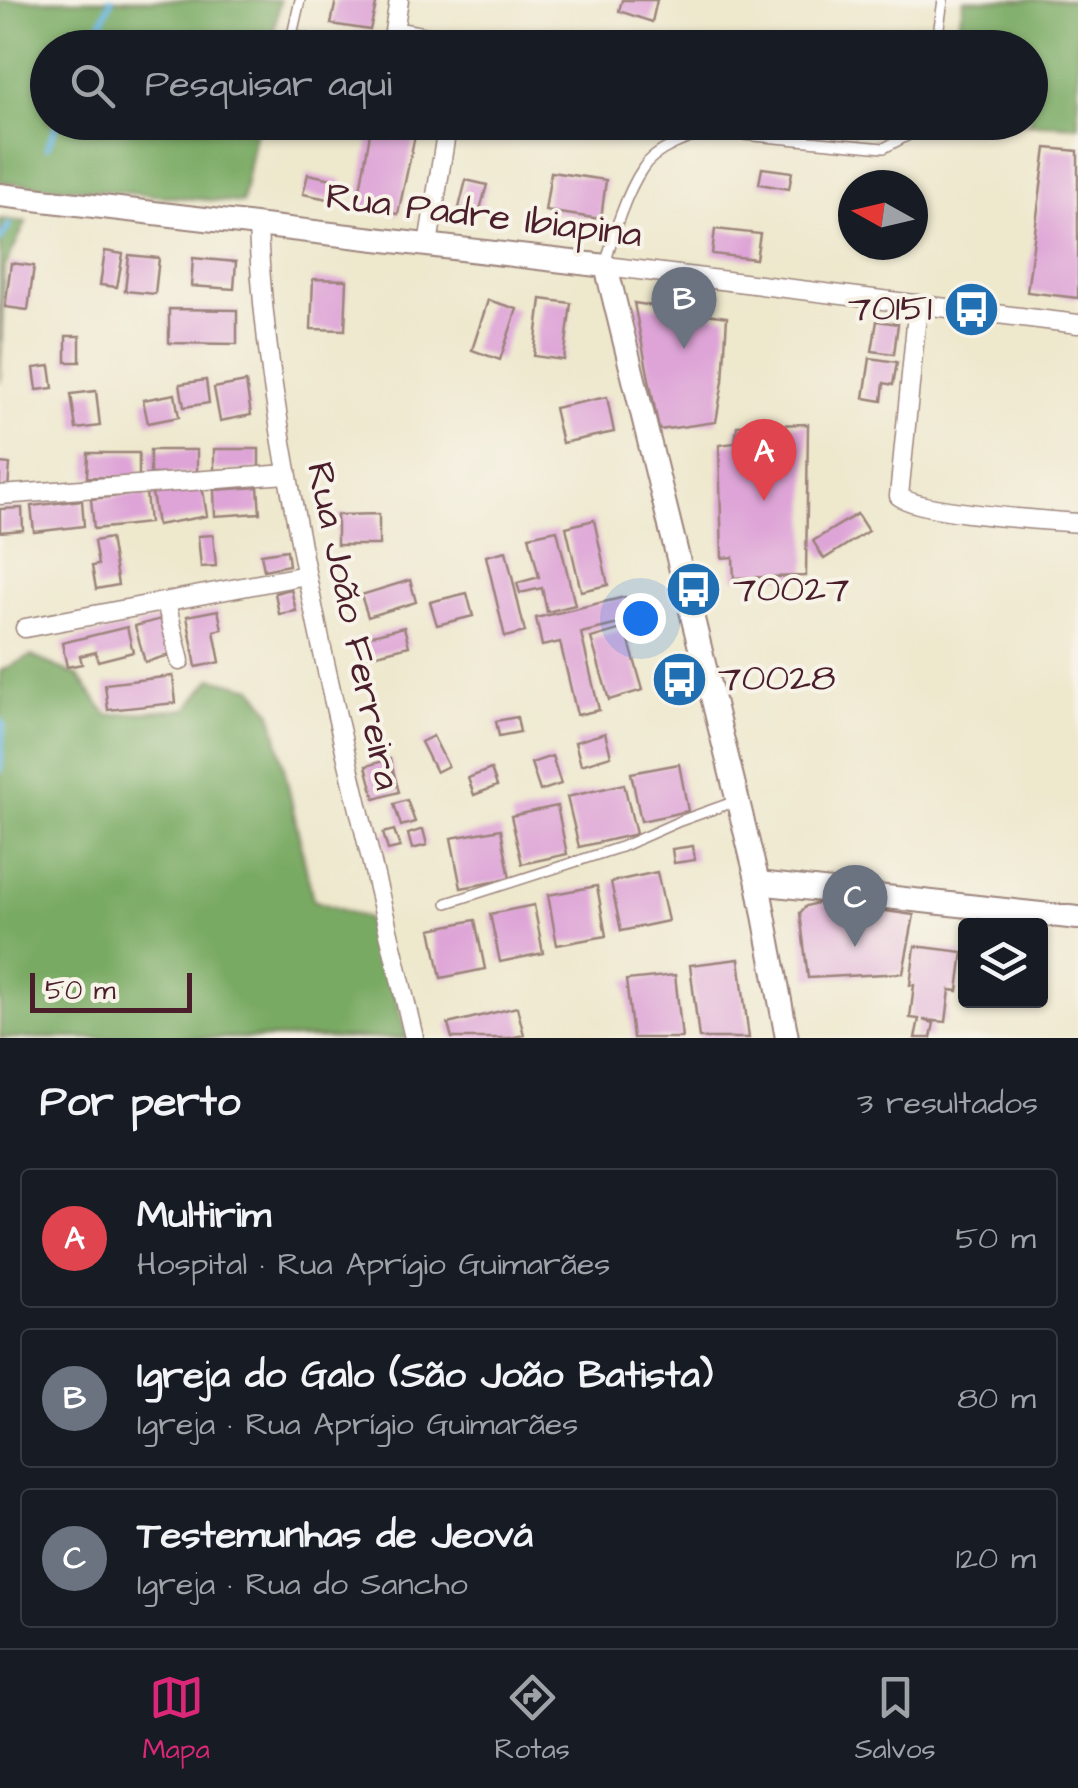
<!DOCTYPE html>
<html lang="pt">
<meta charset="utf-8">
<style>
body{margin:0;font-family:"Architects Daughter",sans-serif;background:#242831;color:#f1f3f6}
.controls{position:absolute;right:30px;bottom:30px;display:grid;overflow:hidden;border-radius:10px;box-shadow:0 2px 8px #0004}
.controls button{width:90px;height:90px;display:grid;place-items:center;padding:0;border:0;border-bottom:2px solid #363941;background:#171b24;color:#f1f3f6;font:50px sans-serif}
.compass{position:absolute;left:838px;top:170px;width:90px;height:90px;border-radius:50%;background:#171b24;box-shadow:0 2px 8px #0004;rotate:278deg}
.scale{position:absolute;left:30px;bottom:25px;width:162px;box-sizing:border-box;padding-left:10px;border:5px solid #4a1f2b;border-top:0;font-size:28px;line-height:35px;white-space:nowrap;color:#4a1f2b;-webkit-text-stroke:8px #f7f3e8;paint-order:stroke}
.you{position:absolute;left:640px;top:618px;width:35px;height:35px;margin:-25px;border:8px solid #fff;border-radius:50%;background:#1a73e8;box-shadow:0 0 0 15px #1a73e833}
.badge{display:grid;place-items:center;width:65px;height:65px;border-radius:50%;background:#db2777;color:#fff;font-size:32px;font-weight:700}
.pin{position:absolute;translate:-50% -82px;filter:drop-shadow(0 2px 5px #0008)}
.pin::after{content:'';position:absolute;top:52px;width:35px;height:30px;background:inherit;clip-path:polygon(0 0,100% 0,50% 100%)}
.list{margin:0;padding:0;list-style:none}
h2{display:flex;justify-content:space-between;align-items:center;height:130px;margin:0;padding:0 40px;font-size:42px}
h2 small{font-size:32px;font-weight:400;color:#9ea1a6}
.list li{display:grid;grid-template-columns:65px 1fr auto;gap:30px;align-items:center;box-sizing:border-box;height:140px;margin:0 20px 20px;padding:0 20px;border:2px solid #363941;border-radius:10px}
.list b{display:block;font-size:38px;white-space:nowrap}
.list p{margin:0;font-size:32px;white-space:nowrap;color:#9ea1a6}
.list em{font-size:32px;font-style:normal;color:#9ea1a6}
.icon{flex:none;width:55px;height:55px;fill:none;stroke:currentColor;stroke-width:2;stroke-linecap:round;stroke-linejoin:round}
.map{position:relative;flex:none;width:1078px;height:1038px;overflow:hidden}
.search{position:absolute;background:#171b24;box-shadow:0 2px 8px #0004;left:30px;right:30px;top:30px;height:110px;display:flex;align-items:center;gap:25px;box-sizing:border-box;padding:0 35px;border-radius:55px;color:#9ea1a6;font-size:38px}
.sheet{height:610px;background:#171b24}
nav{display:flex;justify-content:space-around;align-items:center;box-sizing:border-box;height:140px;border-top:2px solid #363941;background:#171b24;font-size:28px;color:#9ea1a6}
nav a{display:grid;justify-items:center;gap:5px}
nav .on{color:#db2777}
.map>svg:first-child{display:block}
</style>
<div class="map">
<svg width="1078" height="1038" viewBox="0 0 1078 1038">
<rect width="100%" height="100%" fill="#f7f3e8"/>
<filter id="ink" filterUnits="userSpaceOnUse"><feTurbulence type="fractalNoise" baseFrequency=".01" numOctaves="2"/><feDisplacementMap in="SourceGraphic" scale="20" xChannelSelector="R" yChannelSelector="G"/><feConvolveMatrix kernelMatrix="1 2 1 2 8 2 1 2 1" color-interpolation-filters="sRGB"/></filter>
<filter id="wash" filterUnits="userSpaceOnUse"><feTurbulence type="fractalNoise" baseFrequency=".0048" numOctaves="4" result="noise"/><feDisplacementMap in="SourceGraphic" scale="40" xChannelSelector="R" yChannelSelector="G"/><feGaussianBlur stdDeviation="2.25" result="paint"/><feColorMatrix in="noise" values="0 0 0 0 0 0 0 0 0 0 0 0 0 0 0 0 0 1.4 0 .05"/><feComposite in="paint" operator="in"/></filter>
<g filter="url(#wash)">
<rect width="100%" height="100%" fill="#eee8cd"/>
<!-- forest -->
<g fill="#79aa64" stroke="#626448" stroke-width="2.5">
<polygon points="0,0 280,0 271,47 48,48 48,122 257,123 242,203 0,182"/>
<polygon points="964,0 1078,0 1078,126 1020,123 1030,122 1030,48 954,47"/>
<polygon points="0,219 26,222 4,269 0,383"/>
<polygon points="31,656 78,676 107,715 187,709 212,678 253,688 272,713 313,900 366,918 387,962 407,1038 0,1038 0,671"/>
</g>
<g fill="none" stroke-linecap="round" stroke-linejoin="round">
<!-- stream -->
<g stroke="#68b5e2" stroke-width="6">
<polyline points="91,48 111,0"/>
<polyline points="47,147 58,122"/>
<polyline points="0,240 9,225"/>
<polyline points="0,720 3,725 0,771"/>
</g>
</g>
<g id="blocks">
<!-- building -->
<g fill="#dea4d7">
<polygon points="336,0 377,0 370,30 331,24"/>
<polygon points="622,0 657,0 652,22 619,11"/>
<polygon points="372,122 418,122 398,214 357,207"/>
<polygon points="618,122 671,122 668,142 617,136"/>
<polygon points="1046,148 1078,151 1078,298 1027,292"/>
<polygon points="762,168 792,172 789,189 759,184"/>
<polygon points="551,172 606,180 601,219 545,211"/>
<polygon points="308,174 342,181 338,201 303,194"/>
<polygon points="466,180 487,185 479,213 459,208"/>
<polygon points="715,229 760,234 756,259 712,254"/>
<polygon points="105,251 123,254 117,287 100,285"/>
<polygon points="129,255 159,258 155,294 125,291"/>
<polygon points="193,258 236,262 234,289 191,286"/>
<polygon points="11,263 34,266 28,310 5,307"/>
<polygon points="313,279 347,280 345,330 311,329"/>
<polygon points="541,299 571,303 564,360 534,356"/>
<polygon points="488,300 517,309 500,360 472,350"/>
<polygon points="634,303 727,317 723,381 716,422 659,430"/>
<polygon points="169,309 237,310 237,344 169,343"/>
<polygon points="877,321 898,324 894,354 872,351"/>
<rect x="66" y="336" width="14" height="26"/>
<polygon points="870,358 897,362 893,385 884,383 882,401 864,398"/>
<polygon points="50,366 53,388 37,390 34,368"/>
<polygon points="206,380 209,403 184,407 180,384"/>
<polygon points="246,382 251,415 220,421 214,388"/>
<polygon points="96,391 100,426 76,429 71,394"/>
<polygon points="175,394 179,417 148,423 143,400"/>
<polygon points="607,397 614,432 562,443 554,408"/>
<polygon points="808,424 806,576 734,578 733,557 722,558 719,445 735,443 737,426"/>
<rect x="214" y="449" width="45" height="21"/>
<rect x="150" y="450" width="47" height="24"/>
<polygon points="88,453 139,453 139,478 87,477"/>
<polygon points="0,463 10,464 8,489 0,488"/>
<polygon points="202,485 207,516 157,525 152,493"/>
<polygon points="258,487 260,513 215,516 214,490"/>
<polygon points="146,493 149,523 94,529 91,499"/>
<polygon points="82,500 84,526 34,532 31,506"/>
<polygon points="22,508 23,530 0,532 0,509"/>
<polygon points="379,514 379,545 337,545 337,515"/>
<polygon points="857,514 868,531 824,559 813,541"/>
<polygon points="594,520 608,585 581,591 566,527"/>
<polygon points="557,530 575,605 547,612 542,588 520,593 517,583 539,577 529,536"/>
<polygon points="213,535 216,566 201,567 198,536"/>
<polygon points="110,538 118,585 96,589 92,566 98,565 94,541"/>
<polygon points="287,550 289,565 264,570 261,554"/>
<polygon points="506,551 525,632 505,637 486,556"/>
<polygon points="410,580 416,602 368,617 361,595"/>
<polygon points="291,589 296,611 279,614 275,593"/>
<polygon points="467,593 473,616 437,625 430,602"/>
<polygon points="625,597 631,621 581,633 599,710 577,715 560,642 542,646 536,618"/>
<polygon points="218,610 222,629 214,631 220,662 196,667 187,616"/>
<polygon points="161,619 170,655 145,662 135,626"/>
<polygon points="127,627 133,652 98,661 96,652 80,656 82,664 67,667 62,643"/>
<polygon points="404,627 409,646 361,658 357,639"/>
<polygon points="625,628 643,690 609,700 591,638"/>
<polygon points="173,676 176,703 108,710 105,684"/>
<polygon points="517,717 520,732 499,736 496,721"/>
<polygon points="605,733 611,756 581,765 575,742"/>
<polygon points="433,736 448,766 436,772 421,742"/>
<polygon points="552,756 561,784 540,791 531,763"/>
<polygon points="390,759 399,792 375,799 366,766"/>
<polygon points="679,764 688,811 641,821 631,773"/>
<polygon points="491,769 497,786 474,795 468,778"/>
<polygon points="624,784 636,834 579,847 567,797"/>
<polygon points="407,800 415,822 401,826 394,804"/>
<polygon points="557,806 567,854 522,864 511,816"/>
<polygon points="423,829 427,845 412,849 408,834"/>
<polygon points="501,829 510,879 461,888 451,838"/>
<polygon points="394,830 400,847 388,850 383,833"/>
<polygon points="693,846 695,860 674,863 672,849"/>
<polygon points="657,872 668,921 621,931 611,882"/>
<polygon points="597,886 606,936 557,945 548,895"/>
<polygon points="821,902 914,915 903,973 808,978 800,913 806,906"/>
<polygon points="534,905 543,953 500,962 490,914"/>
<polygon points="475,920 485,969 441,978 431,929"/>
<polygon points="915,946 963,952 958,991 950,990 946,1022 923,1020 934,1023 931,1038 915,1038 919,1019 910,1018 914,985 910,985"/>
<polygon points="739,959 749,1038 699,1038 690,965"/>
<polygon points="675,975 682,1038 633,1038 626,980"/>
<polygon points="517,1007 524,1035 509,1038 452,1038 448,1024"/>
</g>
</g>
</g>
<g filter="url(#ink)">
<use href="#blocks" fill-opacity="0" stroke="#9c847c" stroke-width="2.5"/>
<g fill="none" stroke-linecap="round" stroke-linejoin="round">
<defs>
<g id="service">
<polyline points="300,0 292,35 352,48"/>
<polyline points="936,48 943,0"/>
<path d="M606 263C612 236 627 191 643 168 655 149 691 136 712 132L884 148 907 136 914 122"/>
<polyline points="447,903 621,847 680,821 736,801"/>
</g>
<g id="minor">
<polyline points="399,0 394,31 463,43 462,48"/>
<path d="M258 224C261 326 278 425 297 525 329 698 374 867 414 1038"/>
<polyline points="428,244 448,122"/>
<polyline points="606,266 1078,324"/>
<path d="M918 304 899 496C918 513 1045 520 1078 523"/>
<polyline points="0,495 287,474"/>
<polyline points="166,602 180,661"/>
<polyline points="25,628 306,575"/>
</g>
<g id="tertiary">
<polyline points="0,195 606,266 758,883 787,1038"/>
<polyline points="758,883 1078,918"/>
</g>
</defs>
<!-- service casing -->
<use href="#service" stroke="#9c847c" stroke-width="12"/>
<!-- minor casing -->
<use href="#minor" stroke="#9c847c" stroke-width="21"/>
<!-- tertiary casing -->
<use href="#tertiary" stroke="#9c847c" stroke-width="26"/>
<!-- service -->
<use href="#service" stroke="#fff" stroke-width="9"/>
<!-- minor -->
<use href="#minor" stroke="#fff" stroke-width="18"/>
<!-- tertiary -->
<use href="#tertiary" stroke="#fff" stroke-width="22"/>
</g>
</g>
<!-- icons -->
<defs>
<symbol id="bus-disc" viewBox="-11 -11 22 22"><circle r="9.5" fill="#1f6fb2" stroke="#f7f3e8"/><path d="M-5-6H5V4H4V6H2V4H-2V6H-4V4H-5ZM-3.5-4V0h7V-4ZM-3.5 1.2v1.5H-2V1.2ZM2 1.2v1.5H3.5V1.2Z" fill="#fff"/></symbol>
</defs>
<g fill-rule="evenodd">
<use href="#bus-disc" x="940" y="278" width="63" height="63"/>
<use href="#bus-disc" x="662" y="558" width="63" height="63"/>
<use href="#bus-disc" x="648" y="648" width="63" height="63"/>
</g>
<g text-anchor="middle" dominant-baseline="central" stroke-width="8" stroke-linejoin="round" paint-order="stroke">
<!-- street labels -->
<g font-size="38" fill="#4a1f2b" stroke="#f7f3e8">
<text transform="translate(484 216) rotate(7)">Rua Padre Ibiapina</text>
<text transform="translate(353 626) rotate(78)">Rua João Ferreira</text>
</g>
<!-- poi labels -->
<g font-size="38" fill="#4a1f2b" stroke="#f7f3e8" text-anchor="start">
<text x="932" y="309" text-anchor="end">70151</text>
<text x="733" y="590">70027</text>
<text x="718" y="679">70028</text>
</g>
</g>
</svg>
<div class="controls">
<button><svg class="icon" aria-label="layers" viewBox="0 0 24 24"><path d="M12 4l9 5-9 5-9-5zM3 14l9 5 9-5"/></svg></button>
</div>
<svg class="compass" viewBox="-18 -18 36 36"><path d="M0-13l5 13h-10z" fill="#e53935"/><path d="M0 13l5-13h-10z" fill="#9ea1a6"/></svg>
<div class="scale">50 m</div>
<div class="you"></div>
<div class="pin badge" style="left:764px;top:501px;background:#e0444e">A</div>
<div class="pin badge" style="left:684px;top:349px;background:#6b7280">B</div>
<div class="pin badge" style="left:855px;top:947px;background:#6b7280">C</div>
<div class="search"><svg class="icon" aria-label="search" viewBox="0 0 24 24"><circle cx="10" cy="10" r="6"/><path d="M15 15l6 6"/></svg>Pesquisar aqui</div>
</div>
<section class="sheet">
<h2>Por perto<small>3 resultados</small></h2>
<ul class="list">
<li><span class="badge" style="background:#e0444e">A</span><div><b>Multirim</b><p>Hospital · Rua Aprígio Guimarães</p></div><em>50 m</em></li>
<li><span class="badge" style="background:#6b7280">B</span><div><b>Igreja do Galo (São João Batista)</b><p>Igreja · Rua Aprígio Guimarães</p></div><em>80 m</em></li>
<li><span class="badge" style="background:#6b7280">C</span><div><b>Testemunhas de Jeová</b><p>Igreja · Rua do Sancho</p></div><em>120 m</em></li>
</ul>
</section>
<nav>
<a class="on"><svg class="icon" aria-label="map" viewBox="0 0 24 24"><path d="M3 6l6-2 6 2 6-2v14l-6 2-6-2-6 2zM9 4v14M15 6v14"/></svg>Mapa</a>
<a><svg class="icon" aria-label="directions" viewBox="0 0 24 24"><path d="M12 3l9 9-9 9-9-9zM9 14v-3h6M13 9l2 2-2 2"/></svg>Rotas</a>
<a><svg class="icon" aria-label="saved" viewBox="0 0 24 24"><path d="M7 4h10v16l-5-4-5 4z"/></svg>Salvos</a>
</nav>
